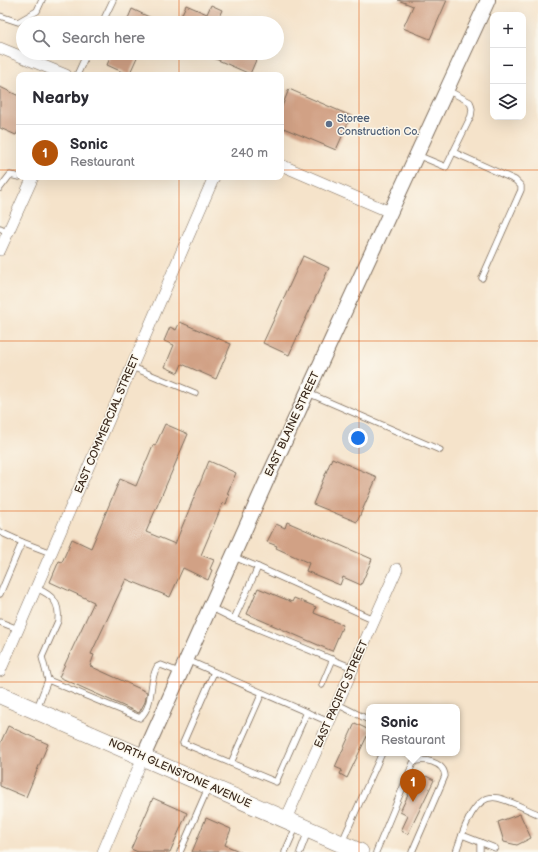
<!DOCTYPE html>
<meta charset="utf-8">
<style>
body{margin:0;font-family:"Balsamiq Sans",sans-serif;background:#f7f7f7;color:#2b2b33}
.controls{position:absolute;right:12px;top:12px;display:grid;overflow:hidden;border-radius:8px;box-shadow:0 4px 16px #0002}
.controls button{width:36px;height:36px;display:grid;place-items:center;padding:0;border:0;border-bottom:1px solid #e1e1e2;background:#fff;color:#2b2b33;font:20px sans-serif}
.you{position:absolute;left:358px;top:438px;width:14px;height:14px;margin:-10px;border:3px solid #fff;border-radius:50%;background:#1a73e8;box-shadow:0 0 0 6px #1a73e833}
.badge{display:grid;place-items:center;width:26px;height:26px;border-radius:50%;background:#b45309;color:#fff;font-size:13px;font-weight:700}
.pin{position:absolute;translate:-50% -33px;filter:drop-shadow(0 1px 2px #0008)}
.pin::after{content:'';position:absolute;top:21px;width:14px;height:12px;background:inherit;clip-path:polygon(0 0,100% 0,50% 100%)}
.popup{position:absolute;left:366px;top:704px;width:94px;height:52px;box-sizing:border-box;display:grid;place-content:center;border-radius:8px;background:#fff;filter:drop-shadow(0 1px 3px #0005);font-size:13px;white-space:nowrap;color:#7c7c81}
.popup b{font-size:15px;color:#2b2b33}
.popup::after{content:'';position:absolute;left:50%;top:100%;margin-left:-8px;border:8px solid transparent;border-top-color:#fff}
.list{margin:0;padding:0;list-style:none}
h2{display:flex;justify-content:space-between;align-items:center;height:52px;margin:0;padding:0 16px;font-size:17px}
h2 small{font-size:13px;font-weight:400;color:#7c7c81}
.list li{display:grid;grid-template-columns:26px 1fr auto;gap:12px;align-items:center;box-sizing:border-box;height:56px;padding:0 16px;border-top:1px solid #e1e1e2}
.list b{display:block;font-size:15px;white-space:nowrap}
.list p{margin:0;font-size:13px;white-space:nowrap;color:#7c7c81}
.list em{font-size:13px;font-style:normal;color:#7c7c81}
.icon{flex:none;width:22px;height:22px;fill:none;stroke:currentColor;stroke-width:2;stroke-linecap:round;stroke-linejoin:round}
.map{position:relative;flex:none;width:538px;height:852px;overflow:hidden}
.search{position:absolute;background:#fff;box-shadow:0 4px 16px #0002;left:16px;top:16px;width:268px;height:44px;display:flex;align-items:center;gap:10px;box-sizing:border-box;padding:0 14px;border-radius:22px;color:#7c7c81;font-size:15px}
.panel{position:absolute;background:#fff;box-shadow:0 4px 16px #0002;left:16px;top:72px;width:268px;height:108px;border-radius:8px}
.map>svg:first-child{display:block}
</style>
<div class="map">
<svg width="538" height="852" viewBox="0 0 538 852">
<rect width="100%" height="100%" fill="#fbf7ec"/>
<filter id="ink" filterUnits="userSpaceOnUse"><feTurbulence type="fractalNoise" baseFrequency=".025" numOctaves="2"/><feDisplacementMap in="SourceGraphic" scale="8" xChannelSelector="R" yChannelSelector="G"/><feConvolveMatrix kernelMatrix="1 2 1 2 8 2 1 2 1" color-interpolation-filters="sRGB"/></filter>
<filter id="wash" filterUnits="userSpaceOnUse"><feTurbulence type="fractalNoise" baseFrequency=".012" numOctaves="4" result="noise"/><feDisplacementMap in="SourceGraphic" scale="16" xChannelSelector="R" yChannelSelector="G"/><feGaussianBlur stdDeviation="0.9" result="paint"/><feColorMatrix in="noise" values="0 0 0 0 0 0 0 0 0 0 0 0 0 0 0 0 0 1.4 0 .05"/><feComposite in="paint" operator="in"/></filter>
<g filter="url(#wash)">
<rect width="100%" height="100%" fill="#f5e3ca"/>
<g id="blocks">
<!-- building -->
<g fill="#d1a185">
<polygon points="398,0 447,0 430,39 403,28 413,6"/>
<polygon points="186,5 207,14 211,5 222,10 218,19 226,23 178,23"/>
<polygon points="132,9 162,23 126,23"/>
<polygon points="112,53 139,53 129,75 107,65"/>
<polygon points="202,53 259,53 250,74"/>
<polygon points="0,87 19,96 19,129 16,135 0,128"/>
<polygon points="289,89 351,116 336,150 281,127 281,109"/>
<polygon points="303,256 329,268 289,355 263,343"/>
<polygon points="180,322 231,344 216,379 182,364 178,373 165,367 174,345 164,341 170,327 176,330"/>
<polygon points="165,424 188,434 146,532 175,544 209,461 236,473 227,494 229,495 226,504 223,503 201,555 214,560 210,569 212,570 208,580 183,568 170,597 126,579 91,654 94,655 90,666 147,692 145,702 139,713 59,677 94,602 50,582 59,561 62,562 72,539 91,548 120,479 136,486 153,445 155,446"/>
<polygon points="332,458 377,477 357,522 313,504"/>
<polygon points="287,522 372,559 361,585 343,577 340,585 306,571 309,563 276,548 277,546 267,542 276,524 285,528"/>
<polygon points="258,588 292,602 294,598 316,607 314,613 343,625 332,651 247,614"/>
<polygon points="355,723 369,730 369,732 347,778 340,774 342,770 335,767"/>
<polygon points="8,726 48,744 26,797 0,786 0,744"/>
<polygon points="426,776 434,780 408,834 401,831 408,816 400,812 415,780 423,783"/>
<polygon points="153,798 187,813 170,852 138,852 131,849"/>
<polygon points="520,814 531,838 517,845 504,842 498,822"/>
<polygon points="206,818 231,829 225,845 241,852 192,852"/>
</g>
</g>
</g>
<g filter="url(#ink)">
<use href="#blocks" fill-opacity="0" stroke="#7c6b5a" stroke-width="1"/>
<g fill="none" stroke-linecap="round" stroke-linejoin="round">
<defs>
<g id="service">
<polyline points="0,16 18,22 37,11 42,0"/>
<polyline points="102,23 113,0"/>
<polyline points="77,75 87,53"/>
<polyline points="453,152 515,180 521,186 521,190 482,278"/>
<polyline points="417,155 446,167 471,116 472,109 470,102 447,90"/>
<polyline points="0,188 10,175 19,177"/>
<polyline points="0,228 8,232"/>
<polyline points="132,367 195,393"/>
<polyline points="308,393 440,450"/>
<polyline points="0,532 22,542"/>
<polyline points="258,567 375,620"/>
<path d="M36 588C52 595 60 602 58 621L42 657 48 680 37 708"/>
<polyline points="0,594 22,542 51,553"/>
<polyline points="210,607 234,619 258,567 234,557"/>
<polyline points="234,619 353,668"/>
<polyline points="0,622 18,629"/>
<polyline points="187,660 329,722"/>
<polyline points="214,672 183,743 276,782 307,712"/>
<path d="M48 680 140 718C155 704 148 682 157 667L161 665 181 673"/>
<polyline points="322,685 333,659"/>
<polyline points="337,704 369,720"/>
<polyline points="231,763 262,693"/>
<polyline points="462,835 495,848"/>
<polyline points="342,842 382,753"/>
<polyline points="480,851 480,842"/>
<polyline points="180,852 208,788"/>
<polyline points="285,852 296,827"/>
<polyline points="300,852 308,831"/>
<path d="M376 852 413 763C423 757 444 762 445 776L412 852"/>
<path d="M456 852C462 835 473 792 498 798 511 801 525 809 538 814"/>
</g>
<g id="minor">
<polyline points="0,48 66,75"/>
<polyline points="281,165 390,212"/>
<polyline points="0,250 33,177"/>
<polyline points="0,671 214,177"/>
<polyline points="286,819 397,569"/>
<polyline points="103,852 143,757"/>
</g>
<polyline id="tertiary" points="143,757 266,482 488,0"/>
<polyline id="primary" points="0,695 360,852"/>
</defs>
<!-- service casing -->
<use href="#service" stroke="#7c6b5a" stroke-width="7"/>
<!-- minor casing -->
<use href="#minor" stroke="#7c6b5a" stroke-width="12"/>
<!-- tertiary casing -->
<use href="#tertiary" stroke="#7c6b5a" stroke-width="16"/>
<!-- primary casing -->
<use href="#primary" stroke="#7c6b5a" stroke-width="18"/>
<!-- service -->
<use href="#service" stroke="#fff" stroke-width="5.5"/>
<!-- minor -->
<use href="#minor" stroke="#fff" stroke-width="11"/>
<!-- tertiary -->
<use href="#tertiary" stroke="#fff" stroke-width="14"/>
<!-- primary -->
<use href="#primary" stroke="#fff" stroke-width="17"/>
</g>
</g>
<!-- grid -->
<path fill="none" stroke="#df570d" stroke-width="1" stroke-opacity="0.55" d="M179 0V23M359 0V852M179 53V75M0 170H19M281 170H538M179 177V852M0 341H538M0 511H538M0 682H538"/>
<!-- markers -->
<circle fill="#5c6f8a" stroke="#fbf7ec" stroke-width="1.5" cx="329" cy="124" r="4"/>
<g text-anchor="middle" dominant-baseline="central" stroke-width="3" stroke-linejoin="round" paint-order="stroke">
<!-- service labels -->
<g font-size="11" fill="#4e5e75" stroke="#fbf7ec" text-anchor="start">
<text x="337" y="118">Storee<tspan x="337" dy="13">Construction Co.</tspan></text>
</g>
<!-- street labels -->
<g font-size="11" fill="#3b2a1e" stroke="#fbf7ec">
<text transform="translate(107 424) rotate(-67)">EAST COMMERCIAL STREET</text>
<text transform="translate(292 424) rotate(-65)">EAST BLAINE STREET</text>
<text transform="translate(341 694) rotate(-66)">EAST PACIFIC STREET</text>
<text transform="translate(180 773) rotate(24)">NORTH GLENSTONE AVENUE</text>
</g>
</g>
</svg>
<div class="controls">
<button>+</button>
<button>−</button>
<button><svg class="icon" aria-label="layers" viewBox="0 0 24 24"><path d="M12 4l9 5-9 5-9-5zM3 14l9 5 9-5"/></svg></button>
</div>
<div class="you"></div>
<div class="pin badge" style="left:413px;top:802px">1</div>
<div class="popup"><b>Sonic</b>Restaurant</div>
<div class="search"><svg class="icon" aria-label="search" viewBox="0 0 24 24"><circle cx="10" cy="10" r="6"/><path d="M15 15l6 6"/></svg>Search here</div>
<section class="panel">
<h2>Nearby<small></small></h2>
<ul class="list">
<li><span class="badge">1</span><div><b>Sonic</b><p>Restaurant</p></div><em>240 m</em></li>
</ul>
</section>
</div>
